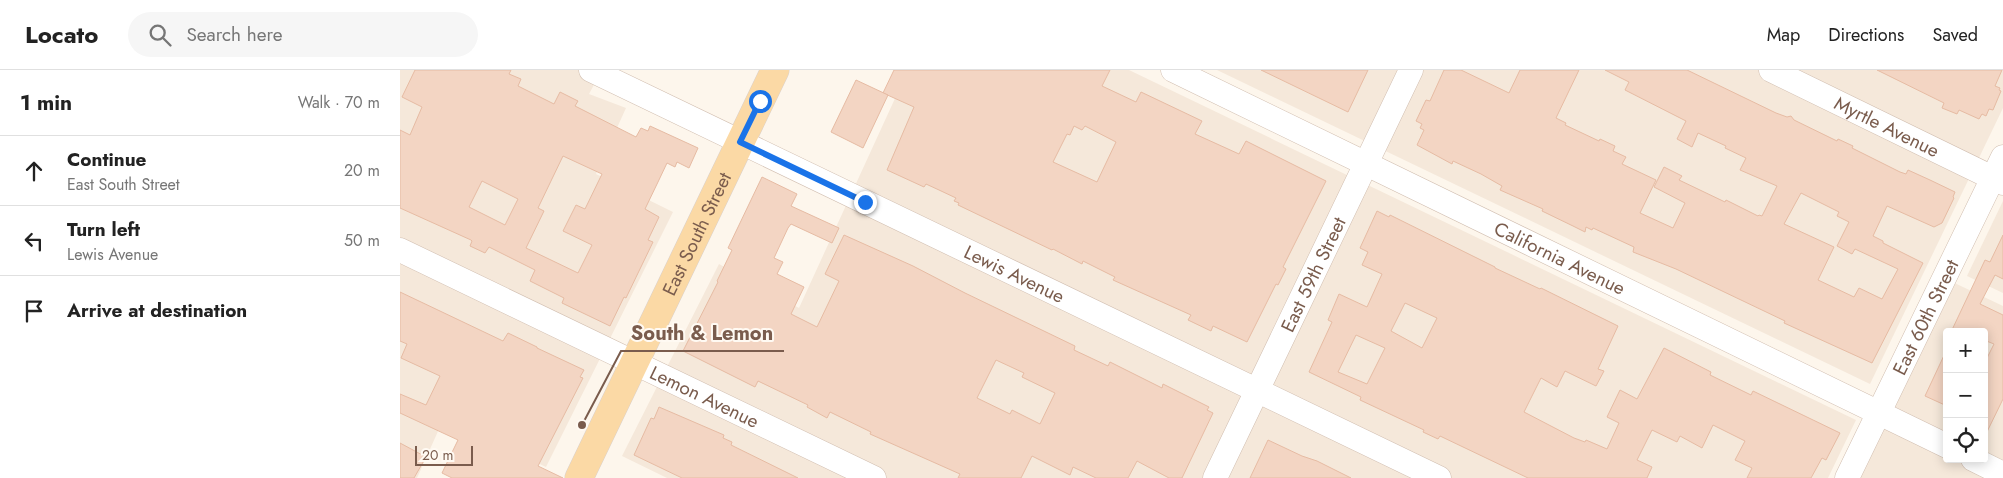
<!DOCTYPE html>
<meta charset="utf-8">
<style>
body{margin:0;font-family:Jost,sans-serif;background:#f6f6f6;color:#222}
.controls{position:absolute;right:15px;bottom:15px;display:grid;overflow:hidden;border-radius:5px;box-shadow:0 2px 12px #0003}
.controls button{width:45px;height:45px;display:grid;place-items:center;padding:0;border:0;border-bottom:1px solid #e0e0e0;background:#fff;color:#222;font:25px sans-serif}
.scale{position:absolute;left:15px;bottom:12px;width:58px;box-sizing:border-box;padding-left:5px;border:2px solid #7a5c4d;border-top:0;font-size:14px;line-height:18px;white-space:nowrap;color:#7a5c4d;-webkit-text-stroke:4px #fffaf3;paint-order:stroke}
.stop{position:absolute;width:15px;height:15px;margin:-11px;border:4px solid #1a73e8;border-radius:50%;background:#fff}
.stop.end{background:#1a73e8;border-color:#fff;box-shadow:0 1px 5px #0008}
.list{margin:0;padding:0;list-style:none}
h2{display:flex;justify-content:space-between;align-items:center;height:65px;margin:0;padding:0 20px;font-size:21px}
h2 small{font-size:16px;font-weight:400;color:#767676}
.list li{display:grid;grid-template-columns:32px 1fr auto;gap:15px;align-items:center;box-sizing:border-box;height:70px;padding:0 20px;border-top:1px solid #e0e0e0}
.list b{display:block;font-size:19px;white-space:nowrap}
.list p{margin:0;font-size:16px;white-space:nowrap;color:#767676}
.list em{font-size:16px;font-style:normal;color:#767676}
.icon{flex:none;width:28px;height:28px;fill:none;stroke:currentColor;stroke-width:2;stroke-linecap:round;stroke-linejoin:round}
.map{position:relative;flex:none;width:1603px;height:408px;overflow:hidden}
header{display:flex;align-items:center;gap:30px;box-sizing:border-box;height:70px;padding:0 25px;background:#fff;border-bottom:1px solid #e0e0e0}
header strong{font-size:24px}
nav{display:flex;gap:28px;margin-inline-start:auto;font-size:18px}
.search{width:350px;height:45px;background:#f6f6f6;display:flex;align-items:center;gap:12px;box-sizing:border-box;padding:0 18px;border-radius:28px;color:#767676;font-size:19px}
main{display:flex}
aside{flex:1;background:#fff}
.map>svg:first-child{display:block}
</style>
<header>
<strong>Locato</strong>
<div class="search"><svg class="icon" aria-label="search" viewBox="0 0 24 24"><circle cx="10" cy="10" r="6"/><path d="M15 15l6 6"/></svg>Search here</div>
<nav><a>Map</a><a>Directions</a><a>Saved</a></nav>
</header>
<main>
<aside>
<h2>1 min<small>Walk · 70 m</small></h2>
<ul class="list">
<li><svg class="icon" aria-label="ahead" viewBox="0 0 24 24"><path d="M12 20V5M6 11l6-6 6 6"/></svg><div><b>Continue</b><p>East South Street</p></div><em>20 m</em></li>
<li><svg class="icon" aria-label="left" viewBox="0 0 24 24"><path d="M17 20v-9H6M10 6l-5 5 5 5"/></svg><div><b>Turn left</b><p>Lewis Avenue</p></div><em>50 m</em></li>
<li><svg class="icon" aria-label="arrive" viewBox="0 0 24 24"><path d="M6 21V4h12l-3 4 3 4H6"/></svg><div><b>Arrive at destination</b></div></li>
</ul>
</aside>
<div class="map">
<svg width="1603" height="408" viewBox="0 0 1603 408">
<rect width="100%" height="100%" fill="#fdf6ec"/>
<!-- residential -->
<g fill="#f5e8da" fill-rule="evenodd">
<polygon points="0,0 202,0 189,24 226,38 196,104 273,142 146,397 44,348 17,408 0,408"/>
<polygon points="522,0 729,0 1456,350 1428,408 267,408 222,386 319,194 399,238 503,11"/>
<polygon points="817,0 1603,0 1603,38 1470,314"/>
<polygon points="1603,131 1603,223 1567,206"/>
<path d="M1544 208 1603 236V408H1447ZM1547 262H1584V389H1547Z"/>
</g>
<!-- building -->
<g fill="#f3d5c3" stroke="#e6bba3" fill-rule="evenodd">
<path d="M15 0H111L109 4 121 9 118 16 154 34 160 22 178 31 175 36 236 67 241 58 248 61 250 56 298 78 289 98 277 92 275 97 267 93 258 112 245 139 259 147 248 170 253 172 226 228 224 227 210 256 162 233 164 228 130 211 135 200 89 177 85 183 70 176 72 171 71 170 0 138V60L10 65 22 37 2 27ZM163 86 202 104 185 139 176 135 163 161 192 175 178 203 126 178 144 141 138 138ZM82 111 118 129 105 155 69 137Z"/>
<path d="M494 0H710L702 16 736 32 741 22 802 51 795 64 839 84 846 71 926 111 883 197 886 199 878 215 876 214 847 272 813 256 811 261 788 250 791 245 713 210 715 207 683 191 682 194 653 179 652 180 558 135 559 133 554 131 556 128 539 120 526 114 524 117 487 100 514 37 483 23ZM674 56 682 60 685 56 716 72 697 112 653 92 667 64 670 65Z"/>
<polygon points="861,0 968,0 948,42"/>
<path d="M1044 0H1061L1109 23 1120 0H1179L1156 48 1166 53 1165 55 1199 71 1200 69 1215 76 1213 81 1226 87 1222 94 1256 110 1240 143 1273 158 1285 133 1254 117 1264 97 1282 106 1279 110 1325 132 1326 130 1358 146 1359 145 1362 146 1377 116 1340 100 1346 88 1325 78 1326 76 1298 63 1292 77 1277 69 1286 51 1225 20 1229 12 1205 0H1287L1376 43 1387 47 1391 46 1394 50 1437 71 1438 69 1453 76 1452 78 1500 102 1506 104 1508 100 1530 110 1555 122 1553 127 1554 128 1542 153 1534 157 1487 136 1473 166 1483 171V173L1523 193 1472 293 1384 253 1385 251 1276 199 1233 182 1234 177 1193 158 1192 160 1186 157 1185 162 1173 156 1142 141 1143 139 1100 120 1102 116 1081 104 1053 91 1052 94 1017 75 1024 60 1020 58 1022 54 1016 51 1026 30 1030 31ZM1401 123 1439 142 1437 146 1449 152 1437 176 1452 184 1455 179 1498 199 1482 229 1459 218 1454 227 1418 210 1434 177 1384 154Z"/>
<polygon points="1477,0 1602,0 1595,16 1600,18 1599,20 1601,21 1593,40 1589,39 1586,46 1582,44 1579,49 1559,40 1557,44 1542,38 1544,33"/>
<polygon points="456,10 488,25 463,78 431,62"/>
<path d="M362 107 397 124 391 136 439 158 432 173 391 154 388 158 374 188 383 192 377 204 404 217 391 244 417 257 439 211 425 204 444 165 513 196 565 223 675 276 674 280 708 296 710 292 762 318 763 314 809 337 807 340 813 343 782 408H769L737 391 728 408H696L673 397 670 405 632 386 621 408H558L560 404 470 364 471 362 430 342 427 348 407 337 408 335 358 311 355 317 283 281 318 212 317 211 332 180 328 178ZM596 290 624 303 622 307 655 323 640 354 612 340 610 344 577 328Z"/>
<path d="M977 141 989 147 990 145 1095 197V198L1140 219 1141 218 1218 256 1198 299 1204 301 1196 316 1165 301 1157 317 1141 308 1124 342 1174 368 1185 372 1186 370 1207 379 1219 353 1207 347 1220 320 1237 329 1264 278 1311 302 1310 305 1351 325 1353 321 1440 363 1426 390 1422 388 1411 408H1347L1352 398 1335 390 1345 371 1313 355 1302 378 1280 366 1277 372 1252 360 1237 390 1252 397 1247 408H1128L1040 366 1038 369 1023 362 1024 360 960 330 961 327 909 302 932 252 928 250 939 224 967 237 982 204 962 195 968 182 960 178ZM1005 233 1037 248 1022 278 991 261ZM956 265 985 278 967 314 938 302Z"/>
<polygon points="1603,165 1603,209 1595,205 1580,234 1603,245 1603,329 1584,368 1584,294 1594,274 1584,270 1584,262 1551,262 1585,190 1590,192"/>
<polygon points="0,222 103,271 108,263 137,277 137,278 184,300 180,307 183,308 138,396 163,408 52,408 42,403 58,370 0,343 0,324 26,335 40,306 1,288 7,274 0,271"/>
<polygon points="1547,279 1547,336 1525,326"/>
<polygon points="259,337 324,365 323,368 332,372 331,375 398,408 282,408 234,385 251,348 254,349"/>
<polygon points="868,370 902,386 917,391 951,408 850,408"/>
<polygon points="0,373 26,387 14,408 0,408"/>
</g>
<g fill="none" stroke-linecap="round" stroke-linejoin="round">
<defs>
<g id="minor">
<path id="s1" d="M191 0 1039 408"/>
<path id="s2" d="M773 0 1547 376"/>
<path id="s3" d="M1371 0 1603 113"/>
<path id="s4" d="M0 180 474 408"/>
<polyline points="1573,389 1603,404"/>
<path id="s5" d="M815 408 1011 0"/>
<path id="s6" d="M1447 408 1603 87"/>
</g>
<g id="major">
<path id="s7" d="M179 408 375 0"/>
</g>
</defs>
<!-- minor casing -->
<use href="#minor" stroke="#d1beb0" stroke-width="25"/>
<!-- major casing -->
<use href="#major" stroke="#dad1cd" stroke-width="29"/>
<!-- minor -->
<use href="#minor" stroke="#fff" stroke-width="24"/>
<!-- major -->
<use href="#major" stroke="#fbd9a5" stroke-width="28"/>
</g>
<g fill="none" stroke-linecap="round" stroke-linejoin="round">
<!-- route -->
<polyline stroke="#1a73e8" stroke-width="6" points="360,31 340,72 465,132"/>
</g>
<g text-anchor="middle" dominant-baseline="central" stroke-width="4" stroke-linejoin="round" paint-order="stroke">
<!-- street labels -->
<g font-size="19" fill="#7a5c4d" stroke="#fffaf3">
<text stroke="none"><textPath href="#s3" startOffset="129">Myrtle Avenue</textPath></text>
<text stroke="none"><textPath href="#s7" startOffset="271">East South Street</textPath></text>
<text stroke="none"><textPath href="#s2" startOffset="430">California Avenue</textPath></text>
<text stroke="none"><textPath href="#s1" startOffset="470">Lewis Avenue</textPath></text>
<text stroke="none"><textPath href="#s5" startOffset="226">East 59th Street</textPath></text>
<text stroke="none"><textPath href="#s6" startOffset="179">East 60th Street</textPath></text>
<text stroke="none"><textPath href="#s4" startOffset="338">Lemon Avenue</textPath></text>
</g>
</g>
<!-- callouts -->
<path fill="none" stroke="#7a5c4d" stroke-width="2" d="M182 355L221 281H384"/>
<circle fill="#7a5c4d" stroke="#fffaf3" stroke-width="2" cx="182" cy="355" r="5"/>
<g font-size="20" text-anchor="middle" font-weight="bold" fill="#7a5c4d" stroke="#fffaf3" stroke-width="4" stroke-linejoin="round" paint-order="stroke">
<text x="302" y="270">South &amp; Lemon</text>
</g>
</svg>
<div class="controls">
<button>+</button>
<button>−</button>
<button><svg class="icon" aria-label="locate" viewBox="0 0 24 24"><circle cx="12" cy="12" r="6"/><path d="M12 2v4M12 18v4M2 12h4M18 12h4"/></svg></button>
</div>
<div class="scale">20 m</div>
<div class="stop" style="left:360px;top:31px"></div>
<div class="stop end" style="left:465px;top:132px"></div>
</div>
</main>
